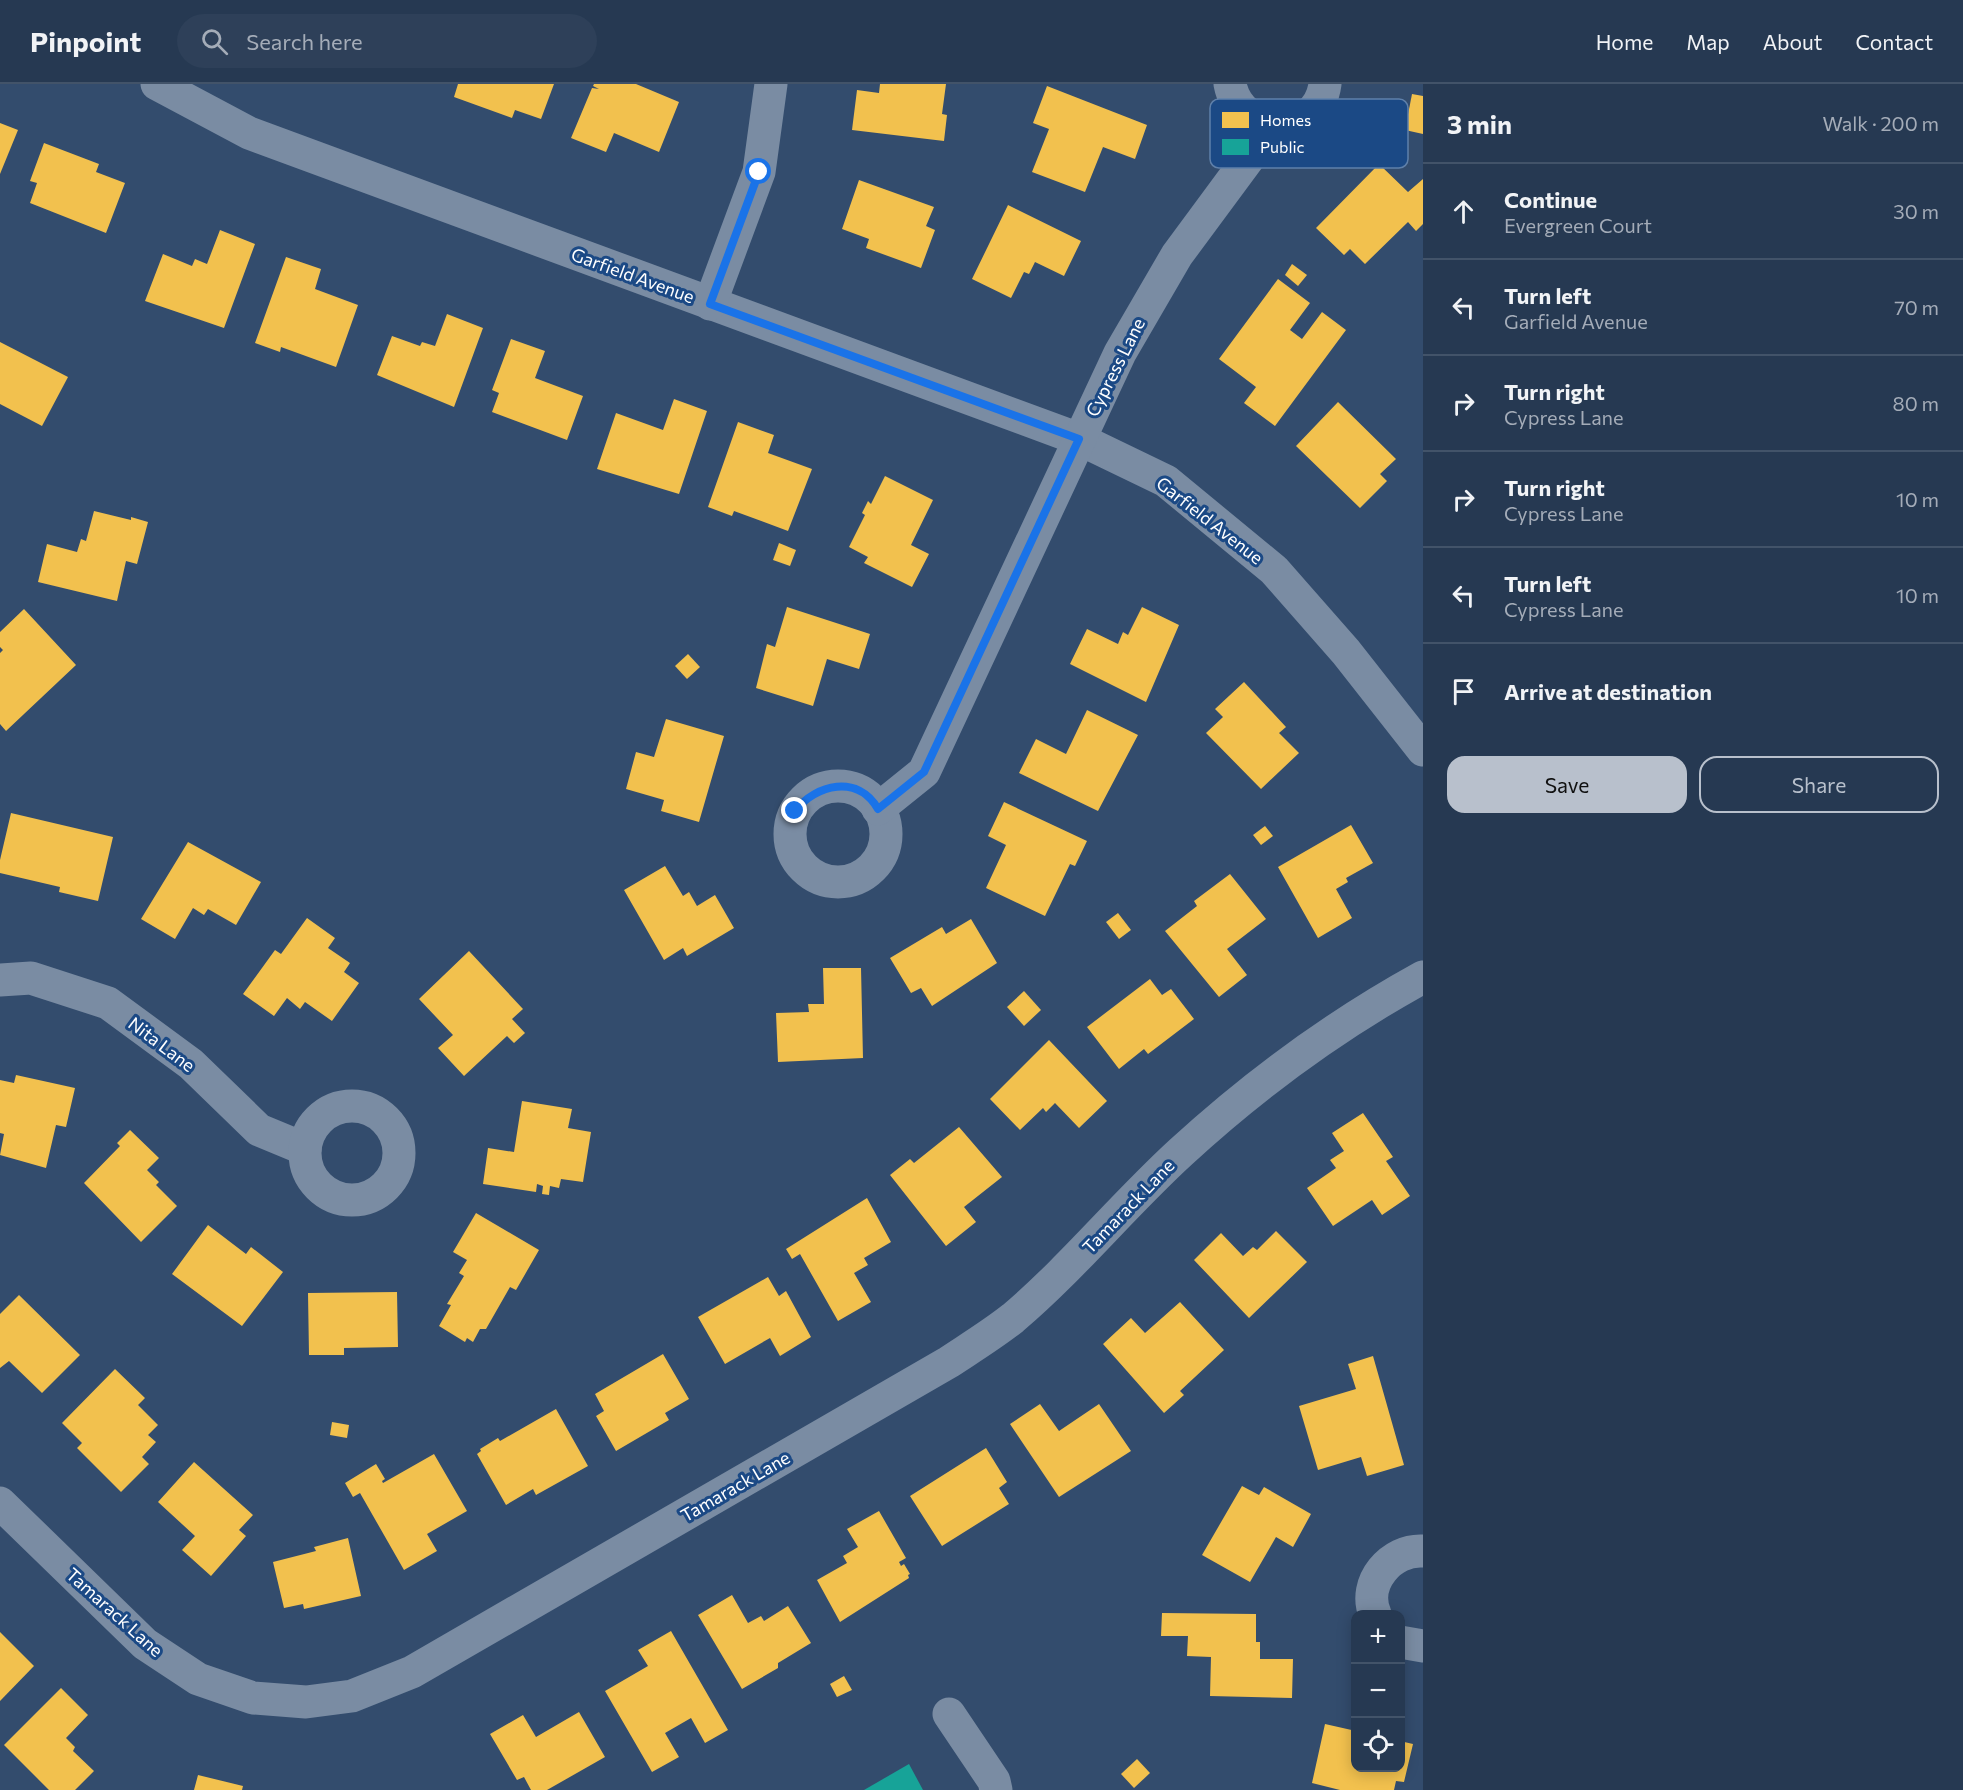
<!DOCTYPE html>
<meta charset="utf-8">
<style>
body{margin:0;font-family:Commissioner,sans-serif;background:#2e4059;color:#f1f3f6}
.controls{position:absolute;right:18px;bottom:18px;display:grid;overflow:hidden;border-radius:12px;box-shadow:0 3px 15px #0003}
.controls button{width:54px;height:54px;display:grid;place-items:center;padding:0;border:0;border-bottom:2px solid #425369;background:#263952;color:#f1f3f6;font:30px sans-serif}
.stop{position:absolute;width:18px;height:18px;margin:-14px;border:4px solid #1a73e8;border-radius:50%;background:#fff}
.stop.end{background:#1a73e8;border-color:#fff;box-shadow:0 2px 6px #0008}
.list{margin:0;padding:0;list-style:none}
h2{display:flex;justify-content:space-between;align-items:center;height:78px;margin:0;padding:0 24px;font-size:26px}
h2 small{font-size:20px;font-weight:400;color:#a4acb8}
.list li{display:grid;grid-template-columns:39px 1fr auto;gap:18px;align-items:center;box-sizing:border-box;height:96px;padding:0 24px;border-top:2px solid #425369}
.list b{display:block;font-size:22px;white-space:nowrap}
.list p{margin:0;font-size:20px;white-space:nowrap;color:#a4acb8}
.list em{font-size:20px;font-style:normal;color:#a4acb8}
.actions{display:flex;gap:12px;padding:18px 24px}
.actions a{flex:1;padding:14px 0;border:2px solid #b8c0cc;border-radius:18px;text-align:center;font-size:21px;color:#b8c0cc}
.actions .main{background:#b8c0cc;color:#111}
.icon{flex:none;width:33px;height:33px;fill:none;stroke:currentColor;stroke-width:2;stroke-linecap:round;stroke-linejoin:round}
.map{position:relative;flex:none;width:1423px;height:1706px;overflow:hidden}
header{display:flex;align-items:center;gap:36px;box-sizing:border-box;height:84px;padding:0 30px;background:#263952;border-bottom:2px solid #425369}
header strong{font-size:28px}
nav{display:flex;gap:33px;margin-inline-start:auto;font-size:21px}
.search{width:420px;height:54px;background:#2e4059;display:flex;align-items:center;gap:15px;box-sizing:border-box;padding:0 21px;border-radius:33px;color:#a4acb8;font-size:22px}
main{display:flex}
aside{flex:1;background:#263952}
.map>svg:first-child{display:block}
</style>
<header>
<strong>Pinpoint</strong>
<div class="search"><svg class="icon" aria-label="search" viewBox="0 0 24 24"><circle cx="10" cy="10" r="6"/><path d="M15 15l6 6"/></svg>Search here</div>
<nav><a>Home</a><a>Map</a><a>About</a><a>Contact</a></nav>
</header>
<main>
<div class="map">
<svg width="1423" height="1706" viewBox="0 0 1423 1706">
<rect width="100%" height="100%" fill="#334c6d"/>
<!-- homes -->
<g fill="#f2c14e">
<polygon points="458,0 554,0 541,35 515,26 512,34 454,13"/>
<polygon points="594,0 636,0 679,18 659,68 614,49 606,68 571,54 592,4 599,5 593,2"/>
<polygon points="880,0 946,0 942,30 947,31 944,57 852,46 857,6 879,9"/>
<polygon points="1047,2 1147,41 1135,75 1103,63 1085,108 1032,88 1049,45 1033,39"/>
<polygon points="1412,10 1423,12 1423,50 1405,46"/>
<polygon points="0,39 18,46 0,90"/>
<polygon points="44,59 99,80 96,88 125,99 106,149 30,119 37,99 30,97"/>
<polygon points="1379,80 1408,108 1423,95 1423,140 1416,147 1408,138 1365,180 1350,165 1344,171 1316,144"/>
<polygon points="859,96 934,123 926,142 935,146 921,184 866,164 869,155 842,145"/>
<polygon points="1008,121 1081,157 1064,192 1035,178 1029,190 1024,188 1011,214 972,195"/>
<polygon points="220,146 255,160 224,244 145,217 163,170 192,182 195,175 207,180"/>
<polygon points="286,173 321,185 315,205 358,221 336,283 281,263 280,268 255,259"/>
<polygon points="1292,180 1307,191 1298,202 1285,191"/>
<polygon points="1278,195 1310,219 1290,246 1302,255 1322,228 1346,246 1275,342 1244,319 1256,303 1219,275"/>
<polygon points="447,230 483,244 454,323 377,291 392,252 420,262 422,258 435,262"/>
<polygon points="511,255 545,267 535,294 583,312 567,356 492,328 499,309 492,306"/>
<polygon points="0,258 68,293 42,342 0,320"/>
<polygon points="674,315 707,327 679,410 597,385 616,329 663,346"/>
<polygon points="1338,318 1396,375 1380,390 1387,397 1360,424 1296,362"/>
<polygon points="738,338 774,351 768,369 812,385 788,447 734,427 732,432 708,423"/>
<polygon points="885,392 933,416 911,461 929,470 912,503 864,479 868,473 849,463 865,431 862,429 868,417 871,420"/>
<polygon points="94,427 131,436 131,433 148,438 137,480 126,477 117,517 38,498 47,460 77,468 81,455 86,457"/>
<polygon points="779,459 796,466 790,482 773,476"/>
<polygon points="787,523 870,550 859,585 827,575 813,622 756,604 767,560 775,563"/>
<polygon points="1142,523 1179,541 1146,618 1070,580 1087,545 1118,560 1123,548 1128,551"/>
<polygon points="24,525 76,581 6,647 0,640 0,569 3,566 0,563 0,548"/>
<polygon points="688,570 700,583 687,595 675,582"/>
<polygon points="1244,598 1286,643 1279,649 1299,669 1261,705 1206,649 1223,633 1215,625"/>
<polygon points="1087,626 1138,651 1098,727 1019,689 1036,655 1066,670"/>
<polygon points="666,635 724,652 699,738 661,727 664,716 626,705 636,668 654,673"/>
<polygon points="1004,718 1087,757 1075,782 1070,780 1045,832 986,804 1006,761 988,752"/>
<polygon points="11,729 113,753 98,817 59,808 60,803 0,789 0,776"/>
<polygon points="1351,741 1373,779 1346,794 1348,798 1336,805 1352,834 1318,854 1278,783"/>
<polygon points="1265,742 1273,752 1261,761 1253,751"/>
<polygon points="188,758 261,798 236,841 208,825 204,831 193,824 175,855 141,835"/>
<polygon points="665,782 683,812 689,808 697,822 715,811 734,844 687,872 683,864 664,876 624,806"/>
<polygon points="1230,790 1266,835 1227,865 1247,891 1219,913 1165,847 1197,822 1194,817"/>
<polygon points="1118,829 1131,846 1119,855 1106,838"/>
<polygon points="307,834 335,854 328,864 350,879 344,888 359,899 332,937 305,918 300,925 287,914 274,932 243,910 275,866 281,870"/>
<polygon points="971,835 997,879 932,922 921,904 911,909 890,874 942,843 946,850"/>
<polygon points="469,867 523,925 512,935 525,949 514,959 507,952 464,992 438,964 453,951 419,915"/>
<polygon points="823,884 861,884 863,974 778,978 776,929 809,928 808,920 824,920"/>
<polygon points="1150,895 1162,911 1171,905 1194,935 1148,970 1144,965 1119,985 1087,943"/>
<polygon points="1024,907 1041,926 1024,942 1007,923"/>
<polygon points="1049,956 1107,1017 1079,1044 1055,1019 1046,1028 1043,1024 1020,1046 990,1015"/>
<polygon points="16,991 75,1004 66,1043 56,1041 46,1084 0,1071 4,1050 0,1049 0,996 14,999"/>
<polygon points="522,1017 572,1025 568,1044 591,1048 583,1098 561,1095 559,1104 550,1102 549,1111 542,1110 543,1102 537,1100 536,1108 483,1100 488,1064 514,1068"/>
<polygon points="1363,1029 1393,1073 1386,1077 1410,1112 1382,1131 1372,1116 1333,1142 1307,1104 1336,1084 1330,1076 1344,1067 1332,1049"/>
<polygon points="959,1043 1002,1093 964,1123 976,1138 946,1162 890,1091 910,1075 914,1079"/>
<polygon points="130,1046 159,1074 147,1086 159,1098 156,1101 177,1122 141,1158 84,1099 120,1062 117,1059"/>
<polygon points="867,1114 891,1158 864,1174 868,1181 854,1189 871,1218 838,1237 800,1170 792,1175 786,1165"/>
<polygon points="476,1129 539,1166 516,1206 510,1203 486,1245 480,1245 473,1258 467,1254 465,1258 439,1242 451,1221 447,1220 464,1192 459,1189 467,1176 453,1168"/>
<polygon points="208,1141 246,1170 251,1163 283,1188 242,1242 172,1190"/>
<polygon points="1276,1147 1307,1178 1249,1234 1194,1176 1221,1149 1243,1172 1253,1163 1257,1166"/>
<polygon points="768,1193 779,1212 786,1207 811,1253 780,1272 770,1254 725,1280 698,1233"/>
<polygon points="397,1208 398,1263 344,1264 344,1271 309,1271 308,1209"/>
<polygon points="19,1211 80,1271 42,1309 9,1277 0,1284 0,1230"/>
<polygon points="1180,1218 1224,1266 1180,1307 1184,1311 1164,1329 1103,1260 1131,1234 1145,1249"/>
<polygon points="663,1270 689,1315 665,1329 669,1336 616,1367 596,1332 604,1327 595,1310"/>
<polygon points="1373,1272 1404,1381 1367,1392 1361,1373 1318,1386 1299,1322 1356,1305 1348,1280"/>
<polygon points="115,1285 145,1314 138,1321 158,1341 148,1351 156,1358 142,1373 149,1380 121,1408 77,1364 82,1359 62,1339"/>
<polygon points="1040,1320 1059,1347 1099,1320 1131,1367 1059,1413 1010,1340"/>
<polygon points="556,1325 588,1382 536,1411 533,1405 506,1421 477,1370 481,1367 480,1365 498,1354 500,1357"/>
<polygon points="332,1338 349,1341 347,1354 330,1351"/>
<polygon points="986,1364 1007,1398 999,1404 1009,1420 942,1462 910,1412"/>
<polygon points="434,1370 467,1427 427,1450 437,1467 404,1486 360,1409 353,1413 345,1399 376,1380 385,1395 382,1397 383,1399"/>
<polygon points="194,1378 253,1431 239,1446 246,1452 211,1492 182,1466 195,1452 158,1418"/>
<polygon points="1242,1402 1259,1411 1264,1403 1311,1430 1293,1463 1276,1453 1250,1498 1202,1471"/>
<polygon points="879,1427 906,1474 899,1478 901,1482 904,1480 910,1490 908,1491 909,1494 840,1538 817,1496 847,1479 843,1472 858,1463 847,1445"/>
<polygon points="348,1454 361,1512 304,1525 303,1520 284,1524 273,1478 316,1467 314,1463"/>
<polygon points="732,1511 748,1539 761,1532 764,1537 788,1522 811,1559 778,1579 778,1584 742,1605 698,1531"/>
<polygon points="1162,1529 1256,1530 1256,1558 1260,1558 1260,1575 1293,1575 1292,1614 1210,1612 1211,1573 1187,1572 1188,1552 1161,1552"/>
<polygon points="671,1547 728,1646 705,1659 691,1634 665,1649 679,1673 652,1688 605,1607 648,1582 638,1566"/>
<polygon points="0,1548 34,1582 0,1617"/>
<polygon points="844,1592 852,1606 837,1613 830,1600"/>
<polygon points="61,1604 88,1631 66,1654 75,1663 73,1667 94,1687 75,1706 49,1706 4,1661"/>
<polygon points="579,1628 605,1673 547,1706 531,1706 524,1693 517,1696 490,1650 523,1631 536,1653"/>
<polygon points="1325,1640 1356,1647 1356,1684 1400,1684 1400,1657 1413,1660 1404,1698 1396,1697 1394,1706 1340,1706 1312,1699"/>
<polygon points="1137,1675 1150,1689 1134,1704 1121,1690"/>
<polygon points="198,1691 243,1702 242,1706 194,1706"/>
</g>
<!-- public -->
<polygon fill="#17a398" points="909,1680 923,1706 864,1706"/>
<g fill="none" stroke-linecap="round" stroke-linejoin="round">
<!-- minor -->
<g stroke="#7a8ca3" stroke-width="33">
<polyline points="157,0 249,49 1079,355 1166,397 1274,486 1346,568 1423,666"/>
<path d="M1230 0C1240 53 1318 54 1325 0"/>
<polyline points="710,220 759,88 771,0"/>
<circle cx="838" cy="750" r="48"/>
<polyline points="878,725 924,688 1120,269 1177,171 1273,41"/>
<polyline points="0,896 31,894 108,919 191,980 259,1046 305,1065"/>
<circle cx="352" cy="1069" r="47"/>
<path d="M0 1419 145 1560 198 1595 253 1614 306 1618 352 1612 412 1588 949 1278C970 1264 993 1250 1013 1234 1073 1183 1123 1121 1181 1068 1256 999 1334 942 1423 893"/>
<path d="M1375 1530C1362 1499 1391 1465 1423 1467"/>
<polyline points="1400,1558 1423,1562"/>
<polyline points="949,1630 994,1697 996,1706"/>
</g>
</g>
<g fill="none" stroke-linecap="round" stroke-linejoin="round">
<!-- route -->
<path stroke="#1a73e8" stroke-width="8" d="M759 88 710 220 1079 355 924 688 878 725C858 690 816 700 795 727"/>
</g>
<g text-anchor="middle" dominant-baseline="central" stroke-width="6" stroke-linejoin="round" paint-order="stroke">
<!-- street labels -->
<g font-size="18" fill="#fff" stroke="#1b4985">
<text transform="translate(633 191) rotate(20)">Garfield Avenue</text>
<text transform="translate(1115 283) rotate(-63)">Cypress Lane</text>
<text transform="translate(1210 436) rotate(38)">Garfield Avenue</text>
<text transform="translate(162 960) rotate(37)">Nita Lane</text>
<text transform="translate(1128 1122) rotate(-46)">Tamarack Lane</text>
<text transform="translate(735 1402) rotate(-30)">Tamarack Lane</text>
<text transform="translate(115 1528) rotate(42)">Tamarack Lane</text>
</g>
</g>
<!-- legend -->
<rect x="1210" y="15" width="198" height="69" rx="9" fill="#1b4985" stroke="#5f80aa" stroke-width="1.5"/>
<rect x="1222" y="28" width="27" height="16" fill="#f2c14e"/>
<rect x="1222" y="55" width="27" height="16" fill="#17a398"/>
<g font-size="16" fill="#fff">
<text x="1260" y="42">Homes</text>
<text x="1260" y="69">Public</text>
</g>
</svg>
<div class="controls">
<button>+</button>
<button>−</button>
<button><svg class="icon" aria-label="locate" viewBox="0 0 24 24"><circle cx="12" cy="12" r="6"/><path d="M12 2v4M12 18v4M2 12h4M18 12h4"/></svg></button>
</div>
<div class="stop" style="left:759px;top:88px"></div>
<div class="stop end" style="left:795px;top:727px"></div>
</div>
<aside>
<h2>3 min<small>Walk · 200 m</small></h2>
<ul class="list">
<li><svg class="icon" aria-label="ahead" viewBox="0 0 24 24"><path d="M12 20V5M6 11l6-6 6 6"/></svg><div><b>Continue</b><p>Evergreen Court</p></div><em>30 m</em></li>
<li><svg class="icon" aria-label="left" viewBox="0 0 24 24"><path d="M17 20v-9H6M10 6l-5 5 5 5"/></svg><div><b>Turn left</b><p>Garfield Avenue</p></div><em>70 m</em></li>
<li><svg class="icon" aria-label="right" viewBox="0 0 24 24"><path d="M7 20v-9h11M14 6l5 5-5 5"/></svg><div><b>Turn right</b><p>Cypress Lane</p></div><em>80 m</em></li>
<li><svg class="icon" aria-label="right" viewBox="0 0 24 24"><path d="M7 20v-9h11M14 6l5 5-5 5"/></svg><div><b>Turn right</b><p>Cypress Lane</p></div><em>10 m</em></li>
<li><svg class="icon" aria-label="left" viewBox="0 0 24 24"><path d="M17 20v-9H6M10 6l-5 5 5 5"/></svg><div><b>Turn left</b><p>Cypress Lane</p></div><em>10 m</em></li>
<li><svg class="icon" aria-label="arrive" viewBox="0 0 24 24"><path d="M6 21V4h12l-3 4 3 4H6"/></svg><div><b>Arrive at destination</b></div></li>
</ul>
<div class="actions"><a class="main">Save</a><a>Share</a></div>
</aside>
</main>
